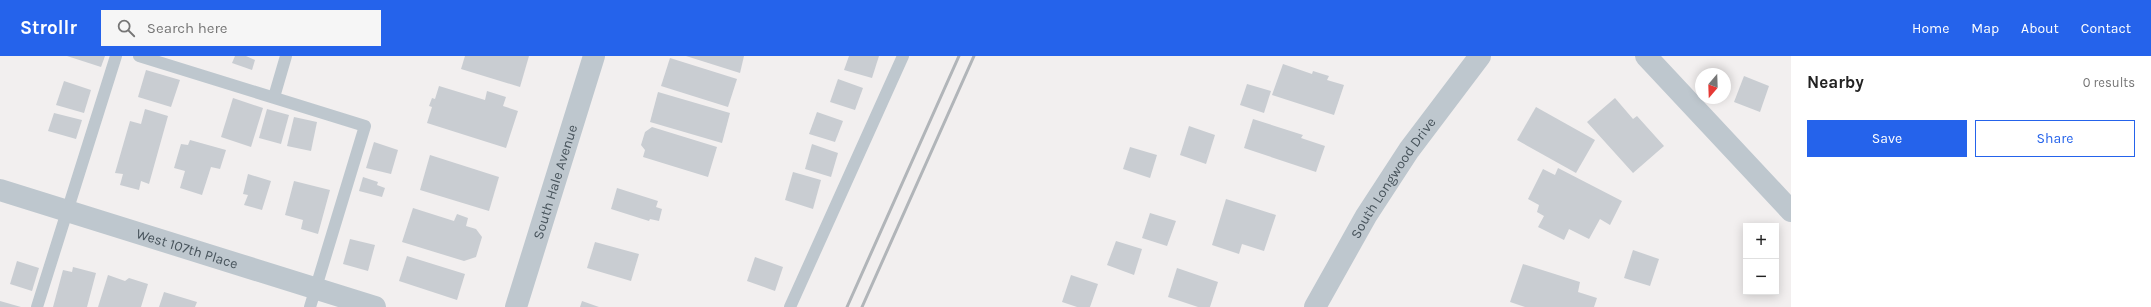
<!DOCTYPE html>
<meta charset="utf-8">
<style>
body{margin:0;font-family:Karla,sans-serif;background:#f6f6f6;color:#222}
.controls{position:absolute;right:12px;bottom:12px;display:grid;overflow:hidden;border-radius:0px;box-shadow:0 2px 10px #0003}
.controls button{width:36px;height:36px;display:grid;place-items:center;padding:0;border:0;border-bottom:1px solid #e0e0e0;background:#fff;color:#222;font:20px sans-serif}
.compass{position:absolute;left:1695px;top:12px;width:36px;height:36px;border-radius:50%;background:#fff;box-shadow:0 2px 10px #0003;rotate:199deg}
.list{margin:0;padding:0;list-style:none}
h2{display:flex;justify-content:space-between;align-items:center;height:52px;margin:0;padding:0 16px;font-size:17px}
h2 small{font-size:13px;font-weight:400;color:#767676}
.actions{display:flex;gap:8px;padding:12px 16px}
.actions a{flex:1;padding:9px 0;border:1px solid #2563eb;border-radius:0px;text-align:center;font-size:14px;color:#2563eb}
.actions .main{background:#2563eb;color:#fff}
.icon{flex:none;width:22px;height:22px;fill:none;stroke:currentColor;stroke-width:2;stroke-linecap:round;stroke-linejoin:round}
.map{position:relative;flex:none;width:1791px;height:251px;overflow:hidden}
header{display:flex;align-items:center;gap:24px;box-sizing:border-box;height:56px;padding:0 20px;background:#2563eb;color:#fff}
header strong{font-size:19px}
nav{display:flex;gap:22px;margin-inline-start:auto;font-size:14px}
.search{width:280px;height:36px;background:#f6f6f6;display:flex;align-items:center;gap:10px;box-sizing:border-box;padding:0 14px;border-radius:0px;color:#767676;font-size:15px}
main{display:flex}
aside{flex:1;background:#fff}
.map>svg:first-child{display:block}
</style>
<header>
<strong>Strollr</strong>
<div class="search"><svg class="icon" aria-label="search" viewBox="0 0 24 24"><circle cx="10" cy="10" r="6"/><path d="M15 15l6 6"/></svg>Search here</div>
<nav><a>Home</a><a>Map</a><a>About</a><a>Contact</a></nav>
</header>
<main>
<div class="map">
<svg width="1791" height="251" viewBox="0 0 1791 251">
<rect width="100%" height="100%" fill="#f2efef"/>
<!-- building -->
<g fill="#c9cdd2">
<polygon points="67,0 105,0 101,11"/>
<polygon points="235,0 246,0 255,4 252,14 232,7"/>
<polygon points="465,0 529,0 520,31 461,13"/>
<polygon points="686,0 744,0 740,17"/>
<polygon points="849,0 879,0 872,22 844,14"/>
<polygon points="670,2 737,23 728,51 661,30"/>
<polygon points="1283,8 1312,18 1313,15 1329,20 1327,24 1344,29 1334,59 1272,39"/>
<polygon points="146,14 180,24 171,51 138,41"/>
<polygon points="1744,20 1769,30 1760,56 1734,46"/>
<polygon points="838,23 863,32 855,54 830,46"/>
<polygon points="64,25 91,34 84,57 56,49"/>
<polygon points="1247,28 1271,35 1264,57 1240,49"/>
<polygon points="439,30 485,44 487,35 506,41 503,50 518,55 506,92 427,67 432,51 429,50 432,42 435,43"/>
<polygon points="658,36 730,57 722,87 650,66"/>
<polygon points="233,42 263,52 251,91 221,81"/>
<polygon points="1615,42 1633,63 1637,60 1664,90 1633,117 1587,66"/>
<polygon points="1536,51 1595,84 1576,117 1517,84"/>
<polygon points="145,53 168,60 149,128 141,125 139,134 120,129 123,118 115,117 130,65 141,68"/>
<polygon points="267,53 289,59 281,88 259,82"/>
<polygon points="817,56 843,65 835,86 809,78"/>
<polygon points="54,57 82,64 76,83 48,75"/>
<polygon points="294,61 317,66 311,95 287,90"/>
<polygon points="1253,63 1303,79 1301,82 1325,90 1316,116 1244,92"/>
<polygon points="1189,70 1215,79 1206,108 1180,99"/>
<polygon points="652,71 717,91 708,121 643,101 645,94 641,89 645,76"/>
<polygon points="190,84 226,94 220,113 211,111 202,139 180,132 185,115 174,112 181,88 188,89"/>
<polygon points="374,86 398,94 391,118 366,112"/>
<polygon points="812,88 838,97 831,121 805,113"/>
<polygon points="1130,91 1157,99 1150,122 1123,113"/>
<polygon points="430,99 499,121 489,155 420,134"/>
<polygon points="1558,112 1622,145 1610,169 1600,163 1589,183 1569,173 1564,184 1538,171 1544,160 1537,156 1539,149 1528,143 1543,113 1555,119"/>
<polygon points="793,116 821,124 813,153 785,144"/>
<polygon points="248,118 271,125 262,154 244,149 248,139 243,138"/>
<polygon points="363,121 378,126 377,129 385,132 382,141 359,135"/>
<polygon points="294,125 330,134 318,178 301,173 303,164 285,159"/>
<polygon points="617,132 658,145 656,151 662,153 659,165 650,163 649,165 611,153"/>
<polygon points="1226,143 1276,159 1264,195 1242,188 1239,198 1212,189"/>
<polygon points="413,152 454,165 457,158 468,162 466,170 476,173 482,181 476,201 464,205 402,186"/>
<polygon points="1150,157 1176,165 1167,190 1142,182"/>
<polygon points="350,183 375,189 368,215 343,208"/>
<polygon points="1116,185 1142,193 1134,219 1107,209"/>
<polygon points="595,186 639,198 631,225 587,212"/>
<polygon points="1633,194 1659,203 1650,230 1624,222"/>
<polygon points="407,200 465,218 457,244 399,225"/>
<polygon points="755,201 783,211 775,235 747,225"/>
<polygon points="17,205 39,212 32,235 10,228"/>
<polygon points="1523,208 1580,226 1578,236 1597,242 1594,251 1525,251 1510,246"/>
<polygon points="73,211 96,217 87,251 53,251 63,214 72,216"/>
<polygon points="1177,212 1218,226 1210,251 1198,251 1168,241"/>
<polygon points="108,219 125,225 129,222 148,228 141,251 98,251"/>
<polygon points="1071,219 1098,228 1090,251 1077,251 1062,246"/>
<polygon points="164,236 197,246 195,251 159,251"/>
<polygon points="0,245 21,251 0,251"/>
<polygon points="582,245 599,251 580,251"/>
</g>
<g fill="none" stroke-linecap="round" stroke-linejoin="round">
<!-- service -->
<g stroke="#bec7ce" stroke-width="12">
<polyline points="139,0 365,70 310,251"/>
<polyline points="274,41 286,0"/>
<polyline points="37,251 116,0"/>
<polyline points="790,251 903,0"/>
</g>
<!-- minor -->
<g stroke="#bec7ce" stroke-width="22">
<polyline points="1646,0 1791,155"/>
<path id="s1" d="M0 134 375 251"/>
<path id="s2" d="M516 251 594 0"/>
</g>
<!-- tertiary -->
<path stroke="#bec7ce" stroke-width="22" id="s3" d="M1315 251 1366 160 1409 94 1480 0"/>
<!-- rail -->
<g stroke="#b1b5b9" stroke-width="3">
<polyline points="847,251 959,0"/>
<polyline points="862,251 974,0"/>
</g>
</g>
<g text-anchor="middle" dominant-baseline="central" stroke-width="4" stroke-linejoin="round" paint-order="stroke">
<!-- street labels -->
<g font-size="14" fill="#48545c" stroke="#fff">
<text stroke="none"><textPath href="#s3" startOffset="151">South Longwood Drive</textPath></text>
<text stroke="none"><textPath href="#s2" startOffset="131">South Hale Avenue</textPath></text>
<text stroke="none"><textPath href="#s1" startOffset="196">West 107th Place</textPath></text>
</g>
</g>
</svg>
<div class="controls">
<button>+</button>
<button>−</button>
</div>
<svg class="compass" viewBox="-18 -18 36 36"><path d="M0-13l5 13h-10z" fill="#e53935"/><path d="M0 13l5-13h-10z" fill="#767676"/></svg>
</div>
<aside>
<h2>Nearby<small>0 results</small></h2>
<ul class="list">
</ul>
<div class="actions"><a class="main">Save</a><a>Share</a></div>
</aside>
</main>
